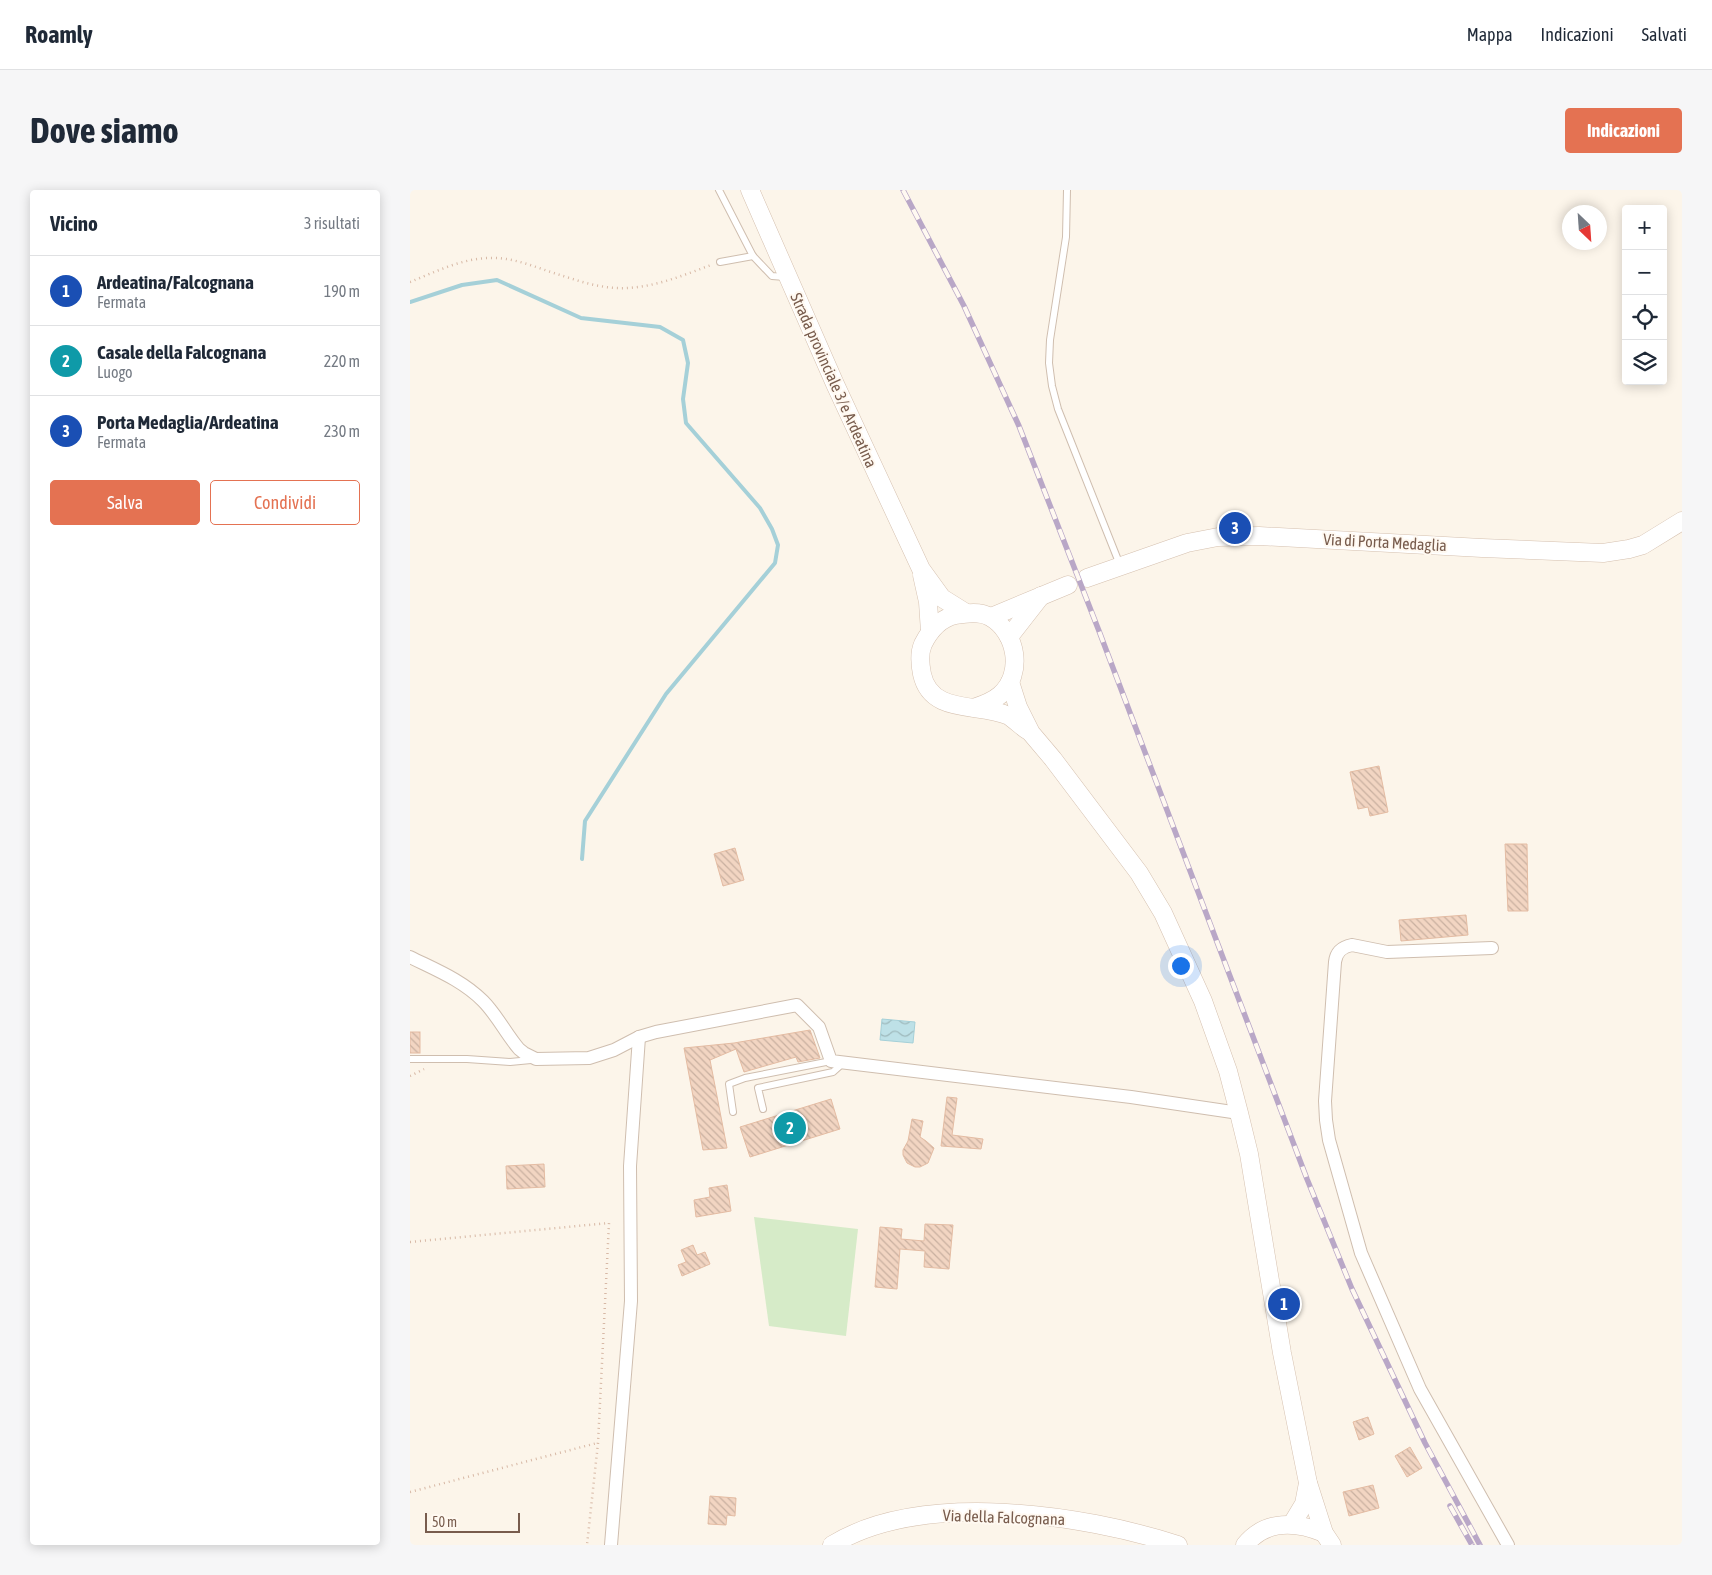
<!DOCTYPE html>
<html lang="it">
<meta charset="utf-8">
<style>
body{margin:0;font-family:"Asap Condensed",sans-serif;background:#f6f6f7;color:#1f2937}
.controls{position:absolute;right:15px;top:15px;display:grid;overflow:hidden;border-radius:5px;box-shadow:0 2px 12px #0003}
.controls button{width:45px;height:45px;display:grid;place-items:center;padding:0;border:0;border-bottom:1px solid #e0e1e3;background:#fff;color:#1f2937;font:25px sans-serif}
.compass{position:absolute;left:1152px;top:15px;width:45px;height:45px;border-radius:50%;background:#fff;box-shadow:0 2px 12px #0003;rotate:155deg}
.scale{position:absolute;left:15px;bottom:12px;width:95px;box-sizing:border-box;padding-left:5px;border:2px solid #785c4d;border-top:0;font-size:14px;line-height:18px;white-space:nowrap;color:#785c4d;-webkit-text-stroke:4px #fff9f1;paint-order:stroke}
.you{position:absolute;left:770px;top:775px;width:18px;height:18px;margin:-12px;border:4px solid #fff;border-radius:50%;background:#1a73e8;box-shadow:0 0 0 8px #1a73e833}
.badge{display:grid;place-items:center;width:32px;height:32px;border-radius:50%;background:#e47252;color:#fff;font-size:16px;font-weight:700}
.pin{position:absolute;translate:-50% -50%;border:2px solid #fff;box-shadow:0 1px 5px #0006}
.list{margin:0;padding:0;list-style:none}
h2{display:flex;justify-content:space-between;align-items:center;height:65px;margin:0;padding:0 20px;font-size:21px}
h2 small{font-size:16px;font-weight:400;color:#747a83}
.list li{display:grid;grid-template-columns:32px 1fr auto;gap:15px;align-items:center;box-sizing:border-box;height:70px;padding:0 20px;border-top:1px solid #e0e1e3}
.list b{display:block;font-size:19px;white-space:nowrap}
.list p{margin:0;font-size:16px;white-space:nowrap;color:#747a83}
.list em{font-size:16px;font-style:normal;color:#747a83}
.actions{display:flex;gap:10px;padding:15px 20px}
.actions a{flex:1;padding:11px 0;border:1px solid #e47252;border-radius:5px;text-align:center;font-size:18px;color:#e47252}
.actions .main{background:#e47252;color:#fff}
.icon{flex:none;width:28px;height:28px;fill:none;stroke:currentColor;stroke-width:2;stroke-linecap:round;stroke-linejoin:round}
.map{position:relative;flex:none;width:1272px;height:1355px;overflow:hidden;border-radius:5px}
header{display:flex;align-items:center;gap:30px;box-sizing:border-box;height:70px;padding:0 25px;background:#fff;border-bottom:1px solid #e0e1e3}
header strong{font-size:24px}
nav{display:flex;gap:28px;margin-inline-start:auto;font-size:18px}
.intro{display:flex;align-items:center;justify-content:space-between;box-sizing:border-box;height:120px;padding:0 30px}
h1{margin:0;font-size:35px}
.button{padding:12px 22px;border-radius:5px;background:#e47252;color:#fff;font-size:18px;font-weight:700}
main{display:flex;gap:30px;padding:0 30px}
aside{flex:1;background:#fff;border-radius:5px;box-shadow:0 2px 12px #0003}
.map>svg:first-child{display:block}
</style>
<header>
<strong>Roamly</strong>
<nav><a>Mappa</a><a>Indicazioni</a><a>Salvati</a></nav>
</header>
<div class="intro"><h1>Dove siamo</h1><a class="button">Indicazioni</a></div>
<main>
<aside>
<h2>Vicino<small>3 risultati</small></h2>
<ul class="list">
<li><span class="badge" style="background:#1a4fb4">1</span><div><b>Ardeatina/Falcognana</b><p>Fermata</p></div><em>190 m</em></li>
<li><span class="badge" style="background:#0f9aa8">2</span><div><b>Casale della Falcognana</b><p>Luogo</p></div><em>220 m</em></li>
<li><span class="badge" style="background:#1a4fb4">3</span><div><b>Porta Medaglia/Ardeatina</b><p>Fermata</p></div><em>230 m</em></li>
</ul>
<div class="actions"><a class="main">Salva</a><a>Condividi</a></div>
</aside>
<div class="map">
<svg width="1272" height="1355" viewBox="0 0 1272 1355">
<defs>
<pattern id="water-waves" width="16" height="10" patternUnits="userSpaceOnUse" patternTransform="scale(1.25)"><rect width="16" height="10" fill="#bee1e7"/><path d="M0 5q4-4 8 0t8 0" fill="none" stroke="#9fbabd"/></pattern>
<pattern id="building-back-hatch" width="6" height="6" patternUnits="userSpaceOnUse" patternTransform="scale(1.25)"><rect width="6" height="6" fill="#f2d5c2"/><path d="M-1 5l2 2M0 0l6 6M5-1l2 2" fill="none" stroke="#c9b0a0"/></pattern>
</defs>
<rect width="100%" height="100%" fill="#fcf5ea"/>
<!-- pitch -->
<polygon fill="#d6ebc8" points="344,1027 448,1039 436,1146 359,1136"/>
<!-- water -->
<polygon fill="url(#water-waves)" stroke="#a5d0d8" points="472,829 505,832 503,853 470,850"/>
<g fill="none" stroke-linecap="round" stroke-linejoin="round">
<!-- stream -->
<polyline stroke="#a5d0d8" stroke-width="4" points="0,112 52,95 87,90 171,128 250,137 273,150 278,173 273,209 276,233 350,318 362,339 368,355 365,373 256,504 175,631 172,669"/>
</g>
<!-- building -->
<g fill="url(#building-back-hatch)" stroke="#e4bca3">
<polygon points="969,576 978,622 960,626 958,617 948,619 940,582"/>
<polygon points="1095,654 1117,654 1118,721 1098,721"/>
<polygon points="325,658 334,690 313,696 304,664"/>
<polygon points="1056,725 1058,745 991,751 989,730"/>
<polygon points="400,840 410,868 388,872 386,867 334,882 326,859 300,870 317,958 293,960 274,858 324,853"/>
<rect x="0" y="842" width="10" height="21"/>
<polygon points="537,907 547,908 542,945 573,949 571,959 531,956"/>
<polygon points="421,909 430,939 340,967 330,937"/>
<polygon points="502,929 513,931 510,947 516,951 524,958 518,973 510,977 505,977 497,973 493,965 493,960 498,951"/>
<polygon points="134,974 135,997 97,999 96,976"/>
<polygon points="317,995 321,1021 286,1027 284,1010 300,1007 299,998"/>
<polygon points="515,1034 543,1035 539,1079 514,1077 515,1061 490,1059 487,1099 465,1097 470,1037 492,1039 491,1049 514,1051"/>
<polygon points="283,1055 287,1065 295,1062 300,1074 272,1086 268,1075 276,1072 271,1060"/>
<polygon points="958,1227 964,1244 949,1250 943,1232"/>
<polygon points="1000,1257 1012,1278 997,1287 985,1266"/>
<polygon points="963,1295 969,1318 939,1326 933,1302"/>
<polygon points="300,1306 326,1308 325,1326 317,1325 316,1335 298,1334"/>
</g>
<g fill="none" stroke-linecap="round" stroke-linejoin="round">
<defs>
<g id="lane">
<polyline points="309,0 343,66 362,86 375,87"/>
<polyline points="657,0 656,47 640,150 639,173 642,196 648,219 710,375"/>
<polyline points="310,72 343,66"/>
<polyline points="0,869 57,869 100,872 121,870"/>
<polyline points="353,919 348,898 423,882 433,873"/>
<polyline points="323,922 319,894 335,888 421,871"/>
</g>
<g id="street">
<path d="M1082 758 977 762 942 755C932 757 926 762 925 772L915 911 916 930 919 950 951 1063 1010 1199 1098 1355"/>
<path d="M0 767C26 780 52 790 73 811 87 825 96 844 109 859L114 863 126 869 179 868 204 860 229 847 246 842 387 815 409 837 421 871 721 907 829 923"/>
<polyline points="201,1355 221,1111 220,976 229,847"/>
</g>
<g id="secondary">
<polyline points="340,0 425,194 511,379 532,408 556,423"/>
<polyline points="512,385 518,412 520,442"/>
<polyline points="677,388 777,353 808,347 849,346 1072,358 1193,363 1219,359 1233,355 1272,331"/>
<polyline points="581,427 658,395"/>
<polyline points="599,447 631,406"/>
<polyline points="600,492 608,517 621,543 643,569 729,683 753,723 793,811 818,881 829,923 839,964 872,1163 898,1293 914,1343 922,1355"/>
<path d="M563 518C573 515 582 512 590 505 614 484 607 442 580 427 570 421 557 423 546 425 531 428 520 440 513 454 509 463 510 474 512 484 521 526 570 512 599 526 605 530 611 536 617 540"/>
<polyline points="882,1334 894,1314 898,1293"/>
<path d="M422 1355C512 1300 672 1324 768 1355"/>
<path d="M835 1355C856 1329 887 1332 914 1343"/>
</g>
</defs>
<!-- lane casing -->
<use href="#lane" stroke="#cfbeaf" stroke-width="8"/>
<!-- street casing -->
<use href="#street" stroke="#cfbeaf" stroke-width="14"/>
<!-- secondary casing -->
<use href="#secondary" stroke="#d5c0af" stroke-width="19"/>
<!-- path -->
<g stroke="#d7b8a5" stroke-width="2.5" stroke-dasharray="1 4" stroke-linecap="butt">
<path d="M0 92C25 82 53 68 80 68 104 67 127 78 150 85 163 89 177 94 190 96 229 104 266 88 301 75"/>
<polyline points="0,886 14,879"/>
<polyline points="0,1052 199,1033 188,1253 177,1355"/>
<polyline points="0,1302 187,1253"/>
</g>
<!-- lane -->
<use href="#lane" stroke="#fff" stroke-width="6"/>
<!-- street -->
<use href="#street" stroke="#fff" stroke-width="12"/>
<!-- secondary -->
<use href="#secondary" stroke="#fff" stroke-width="18"/>
<defs>
<g id="rail">
<polyline points="493,0 554,116 609,236 689,441 897,989 942,1099 1015,1253 1070,1355"/>
<polyline points="1040,1316 1062,1355"/>
</g>
</defs>
<!-- rail casing -->
<use href="#rail" stroke="#b9a7c7" stroke-width="5.5"/>
<!-- rail -->
<use href="#rail" stroke="#fff9f1" stroke-width="4" stroke-dasharray="11" stroke-linecap="butt"/>
</g>
<g text-anchor="middle" dominant-baseline="central" stroke-width="4" stroke-linejoin="round" paint-order="stroke">
<!-- street labels -->
<g font-size="16" fill="#785c4d" stroke="#fff9f1">
<text transform="translate(424 190) rotate(66)">Strada provinciale 3/e Ardeatina</text>
<text transform="translate(975 352) rotate(3)">Via di Porta Medaglia</text>
<text transform="translate(594 1327) rotate(2)">Via della Falcognana</text>
</g>
</g>
</svg>
<div class="controls">
<button>+</button>
<button>−</button>
<button><svg class="icon" aria-label="locate" viewBox="0 0 24 24"><circle cx="12" cy="12" r="6"/><path d="M12 2v4M12 18v4M2 12h4M18 12h4"/></svg></button>
<button><svg class="icon" aria-label="layers" viewBox="0 0 24 24"><path d="M12 4l9 5-9 5-9-5zM3 14l9 5 9-5"/></svg></button>
</div>
<svg class="compass" viewBox="-18 -18 36 36"><path d="M0-13l5 13h-10z" fill="#e53935"/><path d="M0 13l5-13h-10z" fill="#747a83"/></svg>
<div class="scale">50 m</div>
<div class="you"></div>
<div class="pin badge" style="left:874px;top:1114px;background:#1a4fb4">1</div>
<div class="pin badge" style="left:380px;top:938px;background:#0f9aa8">2</div>
<div class="pin badge" style="left:825px;top:338px;background:#1a4fb4">3</div>
</div>
</main>
